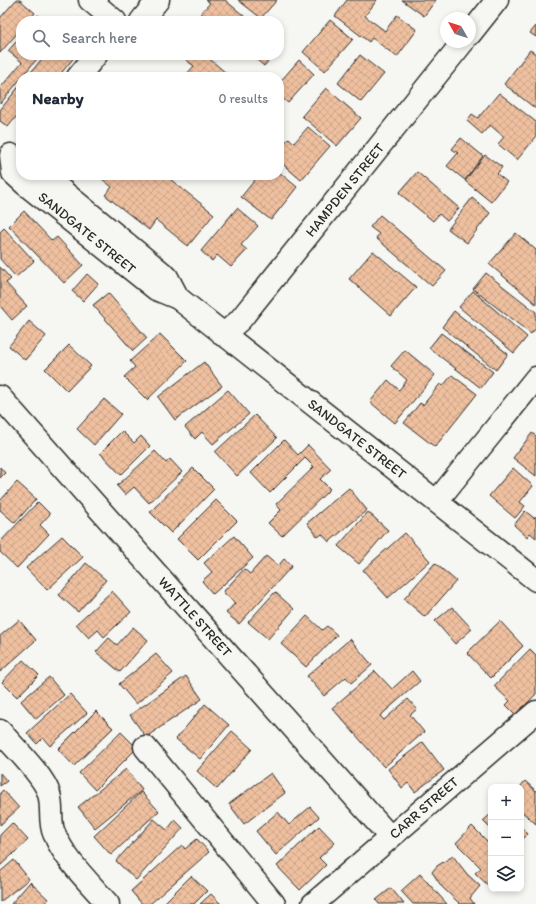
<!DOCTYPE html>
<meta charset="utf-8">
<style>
body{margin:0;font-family:Itim,sans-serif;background:#f2f2f3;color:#1f2937}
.controls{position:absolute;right:12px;bottom:12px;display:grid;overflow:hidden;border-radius:8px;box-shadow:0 2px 6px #0003}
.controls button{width:36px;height:36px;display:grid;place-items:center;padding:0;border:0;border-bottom:1px solid #e0e1e3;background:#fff;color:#1f2937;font:20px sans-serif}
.compass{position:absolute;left:440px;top:12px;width:36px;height:36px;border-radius:50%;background:#fff;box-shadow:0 2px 6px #0003;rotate:309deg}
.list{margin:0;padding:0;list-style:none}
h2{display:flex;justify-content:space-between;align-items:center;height:52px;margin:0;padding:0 16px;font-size:17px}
h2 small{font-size:13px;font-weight:400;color:#747a83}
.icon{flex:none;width:22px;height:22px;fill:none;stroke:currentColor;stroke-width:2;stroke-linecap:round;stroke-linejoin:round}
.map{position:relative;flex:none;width:536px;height:904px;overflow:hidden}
.search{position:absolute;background:#fff;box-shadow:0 2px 6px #0003;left:16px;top:16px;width:268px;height:44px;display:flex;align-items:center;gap:10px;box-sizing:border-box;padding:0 14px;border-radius:16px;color:#747a83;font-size:15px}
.panel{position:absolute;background:#fff;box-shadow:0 2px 6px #0003;left:16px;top:72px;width:268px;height:108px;border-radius:16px}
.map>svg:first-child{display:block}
</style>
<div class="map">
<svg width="536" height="904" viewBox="0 0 536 904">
<defs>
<pattern id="building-cross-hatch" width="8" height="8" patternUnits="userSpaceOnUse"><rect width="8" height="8" fill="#efc09f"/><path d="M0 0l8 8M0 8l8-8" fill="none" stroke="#cda589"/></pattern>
</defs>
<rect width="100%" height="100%" fill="#f6f6f2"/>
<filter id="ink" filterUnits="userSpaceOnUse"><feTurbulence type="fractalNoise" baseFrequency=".025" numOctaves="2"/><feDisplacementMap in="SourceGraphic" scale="8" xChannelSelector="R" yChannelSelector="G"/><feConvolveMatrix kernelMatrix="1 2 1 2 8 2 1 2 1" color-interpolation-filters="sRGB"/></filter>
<g filter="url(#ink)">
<!-- building -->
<g fill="url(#building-cross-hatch)" stroke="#2b2b2b">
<polygon points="16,0 20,0 35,13 28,21 21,21 21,29 0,53 0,18"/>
<polygon points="206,0 225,0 250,21 210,21 201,13 210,3"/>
<polygon points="238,0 277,0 261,18"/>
<polygon points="347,0 377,0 365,16 385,31 397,15 417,30 397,57 372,38 369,42 335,16"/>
<polygon points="402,0 436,0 424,16"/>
<polygon points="38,15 45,21 33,21"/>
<polygon points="330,20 353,39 325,71 303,52"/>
<polygon points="536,26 536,37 530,33"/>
<polygon points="21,36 21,55 40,55 0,104 0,88 22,62 8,51"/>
<polygon points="530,50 536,54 536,109 504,84"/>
<polygon points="45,55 76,55 58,77 27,77"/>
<polygon points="190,55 205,55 226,73 222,77 184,77 194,66 186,60"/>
<polygon points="251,55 274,55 264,66"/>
<polygon points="360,55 384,74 361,102 338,83"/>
<polygon points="299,60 314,74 288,103 279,95 279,83"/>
<polygon points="21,84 21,115 19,113 8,127 0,121 0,110"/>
<polygon points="326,88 361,118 337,146 302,116"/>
<polygon points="499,93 536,122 536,137 517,160 498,144 504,137 490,125 482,134 467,121 472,114 478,118"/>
<polygon points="308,127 330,146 301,180 279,161 279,149 289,138 294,143"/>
<polygon points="461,138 483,156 465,180 447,166 458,153 452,149"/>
<polygon points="485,155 502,167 497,174 507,182 491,202 465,181"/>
<polygon points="279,172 297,187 271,220 241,197 259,175 279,175"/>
<polygon points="417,172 459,208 447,221 439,214 433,221 399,193"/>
<polygon points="105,175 165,175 214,214 188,246 156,220 149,230 105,195 112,187 102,179"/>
<polygon points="472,198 490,213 467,243 448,229"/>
<polygon points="237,208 258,226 241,245 247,250 231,267 217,255 212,261 201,251"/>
<polygon points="24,211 52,241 57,237 83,265 64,283 9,226"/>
<polygon points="380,215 446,271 432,286 376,238 379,234 370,227"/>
<polygon points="4,228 34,261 16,277 0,259 0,232"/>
<polygon points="516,233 536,250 536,304 489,264"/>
<polygon points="373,251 416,287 391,316 349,279"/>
<polygon points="0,267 11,279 6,283 27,306 12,320 0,306"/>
<polygon points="486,273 536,312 536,328 531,334 473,289"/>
<polygon points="87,274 98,284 83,301 72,291"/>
<polygon points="473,291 527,337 514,353 459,307"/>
<polygon points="108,293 147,338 133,351 93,305"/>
<polygon points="454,311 508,354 496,370 442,327"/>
<polygon points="29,321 46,336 25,360 9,346"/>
<polygon points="441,333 493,372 481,388 429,348"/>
<polygon points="160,334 187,361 147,400 124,377 135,367 130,361"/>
<polygon points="69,345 91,366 67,391 45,369"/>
<polygon points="405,350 435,375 395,423 370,402 388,380 399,390 407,380 391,366"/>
<polygon points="204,362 222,386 175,420 158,397"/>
<polygon points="452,375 477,394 435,447 404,423 420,403 423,405 440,384 443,386"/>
<polygon points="228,390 249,414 213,444 202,432 195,439 185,427"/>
<polygon points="104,399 121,414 94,445 77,429"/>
<polygon points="255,415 277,438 237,476 215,452"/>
<polygon points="122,431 134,443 141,436 150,446 121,475 100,453"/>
<polygon points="532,433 536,436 536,476 513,458"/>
<polygon points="284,440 298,455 308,445 331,469 320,479 330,489 282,536 268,523 281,510 276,504 314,467 305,458 270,493 251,473"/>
<polygon points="155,451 166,463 170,459 182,472 149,503 134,487 125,495 117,486"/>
<polygon points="0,467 5,473 0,478"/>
<polygon points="193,468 214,489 171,533 150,512"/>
<polygon points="513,468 533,486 520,502 525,506 515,518 489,496"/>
<polygon points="17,482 36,499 15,523 0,510 0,501"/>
<polygon points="349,488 367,510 329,542 322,534 318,537 307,523"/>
<polygon points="216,500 237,521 198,560 177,539"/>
<polygon points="38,502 50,514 40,525 49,534 17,568 0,552 0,542"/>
<polygon points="525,511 534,518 536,516 536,538 530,533 527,537 514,525"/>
<polygon points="368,512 388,530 359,564 338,546"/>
<polygon points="405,533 430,561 388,598 363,570"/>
<polygon points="62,536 83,557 47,590 26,568"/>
<polygon points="234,536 253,558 213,594 202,581 212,572 204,563"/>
<polygon points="266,556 278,566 284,559 292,566 239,624 226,613 235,603 223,592 244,569 250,574"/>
<polygon points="86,563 106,580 78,612 59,595"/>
<polygon points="435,563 456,581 425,617 404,599"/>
<polygon points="112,591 131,612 104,637 98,630 89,638 76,624"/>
<polygon points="275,592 294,609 268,639 248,622"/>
<polygon points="452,607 472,629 455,644 435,621"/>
<polygon points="307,616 322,630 327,626 337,635 306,667 281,644"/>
<polygon points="19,620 36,640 0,672 0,636"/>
<polygon points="500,621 523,646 491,678 467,653"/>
<polygon points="133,627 148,640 120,672 96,652 109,638 117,645"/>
<polygon points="350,639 372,665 351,683 346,677 324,696 307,676"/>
<polygon points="530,649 536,655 536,694 516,715 506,705 510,701 494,686"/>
<polygon points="156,654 173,673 136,704 119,684"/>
<polygon points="23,660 39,675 17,697 2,682"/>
<polygon points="375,671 392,689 412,671 420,681 380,716 384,720 408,699 417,709 410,715 424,732 384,767 332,708"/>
<polygon points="186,676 202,699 146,737 130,715"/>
<polygon points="49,677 64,695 36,719 21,701"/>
<polygon points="70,694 87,713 50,746 43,738 37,744 27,733"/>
<polygon points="205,704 229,725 200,759 176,739"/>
<polygon points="96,711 113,728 74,766 58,749"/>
<polygon points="232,731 252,749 217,789 197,771"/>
<polygon points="121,732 137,748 95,790 79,773"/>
<polygon points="423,742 444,770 415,792 408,783 402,788 388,769"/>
<polygon points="126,769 142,790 95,828 78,807"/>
<polygon points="0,773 7,781 0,786"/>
<polygon points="271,773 285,793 244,824 229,804"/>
<polygon points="525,781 536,791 536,824 521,811 520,787"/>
<polygon points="3,790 19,808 0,825 0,793"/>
<polygon points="141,792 159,811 111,855 94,836"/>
<polygon points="310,807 319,817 276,855 256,831 278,812 289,825"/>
<polygon points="491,814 491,829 483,821"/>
<polygon points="154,819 167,830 175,820 183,828 136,880 116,861"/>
<polygon points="12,823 28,840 0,866 0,835"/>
<polygon points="319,826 335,843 319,858 326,865 300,890 277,866"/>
<polygon points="472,826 491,845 491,888 475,873 481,868 456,843"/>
<polygon points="521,827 528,834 521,841"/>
<polygon points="197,839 209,852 150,904 142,904 131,891 182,845 185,849"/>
<polygon points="453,856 467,874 480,886 470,898 474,904 460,904 442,887 432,872 437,866"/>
<polygon points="14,860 29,879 0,902 0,872"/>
<polygon points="420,874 447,904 413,904 401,891"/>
<polygon points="191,876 207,891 194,904 163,904"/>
<polygon points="30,882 48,899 44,904 11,904"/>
<polygon points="391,888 404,904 379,904 376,900"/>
<polygon points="211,894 221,904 200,904"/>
</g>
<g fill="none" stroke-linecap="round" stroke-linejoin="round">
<defs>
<g id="minor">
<polyline points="90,0 115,21"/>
<polyline points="141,21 158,0"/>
<polyline points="470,34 497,0"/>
<polyline points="78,77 96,55"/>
<polyline points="11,155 13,173 25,184 156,289 178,298 536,580"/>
<polyline points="43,175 167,277 178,298"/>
<polyline points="223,335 240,320 463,42"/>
<polyline points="0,397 390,837"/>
<polyline points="437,501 536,378"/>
<path d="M0 731C12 745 45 777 49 794 53 806 49 823 54 833 65 860 89 882 108 904"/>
<polyline points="145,747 274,904"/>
<polyline points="313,904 536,712"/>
</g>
</defs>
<!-- minor casing -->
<use href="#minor" stroke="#2b2b2b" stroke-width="25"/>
<!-- minor -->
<use href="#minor" stroke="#f6f6f2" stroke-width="22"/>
</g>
</g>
<g text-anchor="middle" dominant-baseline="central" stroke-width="3.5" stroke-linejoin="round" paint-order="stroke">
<!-- street labels -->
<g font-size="14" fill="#2b2b2b" stroke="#f6f6f2">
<text transform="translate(345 190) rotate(-51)">HAMPDEN STREET</text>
<text transform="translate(87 233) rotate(39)">SANDGATE STREET</text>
<text transform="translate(357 439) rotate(38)">SANDGATE STREET</text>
<text transform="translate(195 617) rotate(48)">WATTLE STREET</text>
<text transform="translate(424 808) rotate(-41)">CARR STREET</text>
</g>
</g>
</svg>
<div class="controls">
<button>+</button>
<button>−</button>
<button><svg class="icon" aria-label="layers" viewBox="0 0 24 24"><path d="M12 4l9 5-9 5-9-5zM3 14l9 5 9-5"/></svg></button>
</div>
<svg class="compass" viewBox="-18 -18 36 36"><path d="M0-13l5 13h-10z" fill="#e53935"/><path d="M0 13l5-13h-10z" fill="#747a83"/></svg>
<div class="search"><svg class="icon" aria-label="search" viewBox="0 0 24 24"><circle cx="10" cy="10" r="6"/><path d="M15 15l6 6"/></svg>Search here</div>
<section class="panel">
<h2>Nearby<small>0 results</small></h2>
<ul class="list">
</ul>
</section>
</div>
